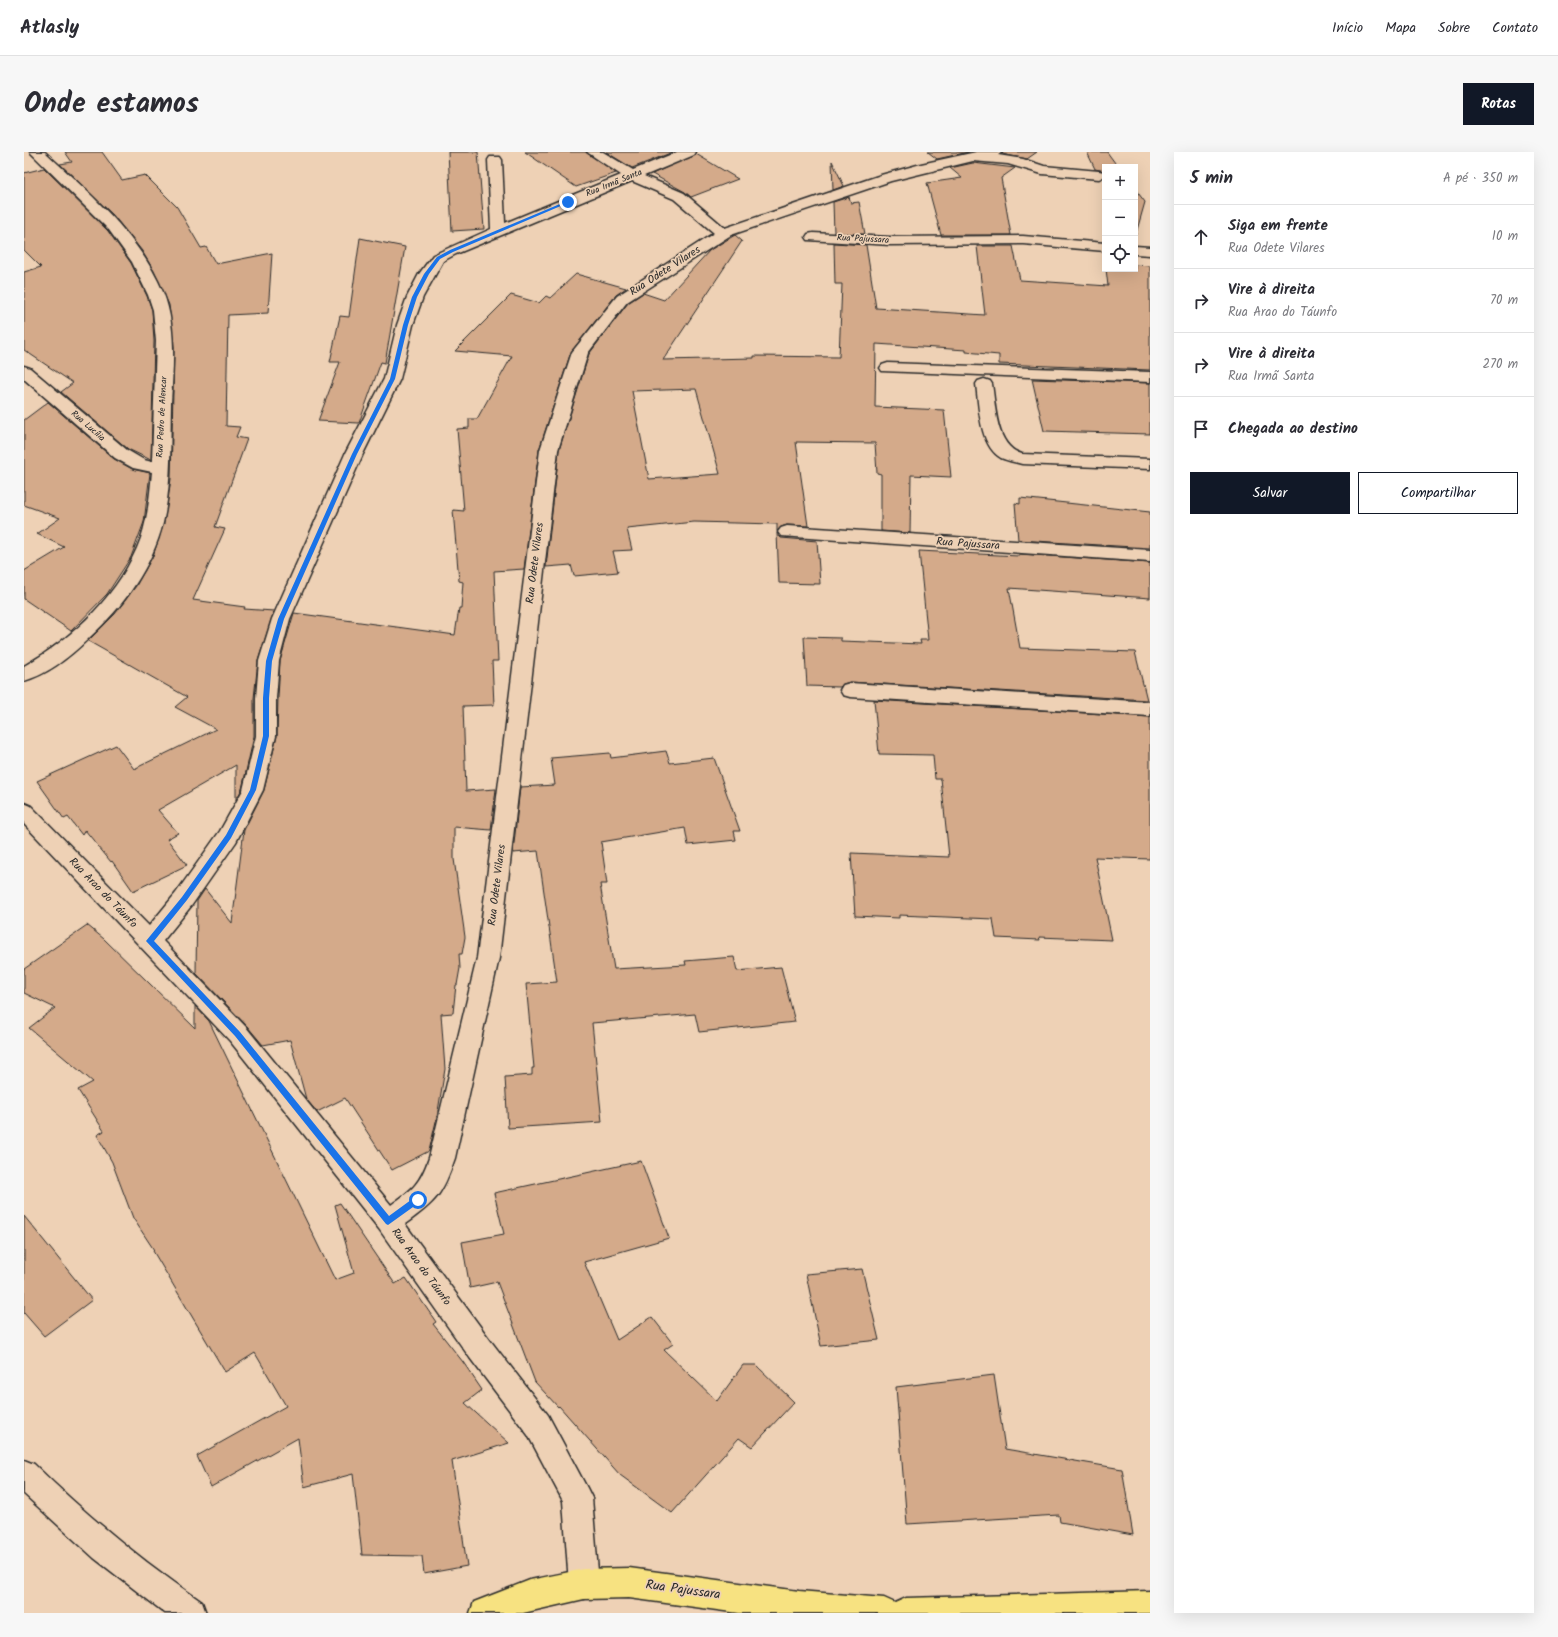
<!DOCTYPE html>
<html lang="pt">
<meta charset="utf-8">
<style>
body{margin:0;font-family:Kalam,sans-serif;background:#f7f7f7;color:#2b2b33}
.controls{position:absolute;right:12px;top:12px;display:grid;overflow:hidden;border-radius:0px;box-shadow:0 4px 16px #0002}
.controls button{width:36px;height:36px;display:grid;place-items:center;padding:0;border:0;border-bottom:1px solid #e1e1e2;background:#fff;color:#2b2b33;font:20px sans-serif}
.stop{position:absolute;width:12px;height:12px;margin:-9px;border:3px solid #1a73e8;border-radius:50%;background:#fff}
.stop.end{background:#1a73e8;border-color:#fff;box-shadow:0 1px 4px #0008}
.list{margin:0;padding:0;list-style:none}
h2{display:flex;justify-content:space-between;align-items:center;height:52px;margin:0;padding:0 16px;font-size:17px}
h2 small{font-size:13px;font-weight:400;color:#7c7c81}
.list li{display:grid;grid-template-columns:26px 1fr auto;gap:12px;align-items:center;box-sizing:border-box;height:64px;padding:0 16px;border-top:1px solid #e1e1e2}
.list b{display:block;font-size:15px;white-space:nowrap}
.list p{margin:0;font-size:13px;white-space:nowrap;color:#7c7c81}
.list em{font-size:13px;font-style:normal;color:#7c7c81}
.actions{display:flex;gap:8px;padding:12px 16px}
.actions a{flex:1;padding:9px 0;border:1px solid #111827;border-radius:0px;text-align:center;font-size:14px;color:#111827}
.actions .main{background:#111827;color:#fff}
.icon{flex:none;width:22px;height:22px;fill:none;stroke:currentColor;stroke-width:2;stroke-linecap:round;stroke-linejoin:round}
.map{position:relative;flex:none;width:1126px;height:1461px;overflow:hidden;border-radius:0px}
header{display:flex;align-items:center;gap:24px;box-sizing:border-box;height:56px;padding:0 20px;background:#fff;border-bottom:1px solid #e1e1e2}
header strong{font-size:19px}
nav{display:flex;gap:22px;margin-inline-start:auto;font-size:14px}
.intro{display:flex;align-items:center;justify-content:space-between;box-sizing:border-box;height:96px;padding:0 24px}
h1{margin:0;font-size:28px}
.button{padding:10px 18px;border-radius:0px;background:#111827;color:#fff;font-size:14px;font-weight:700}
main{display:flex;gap:24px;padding:0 24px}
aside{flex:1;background:#fff;border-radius:0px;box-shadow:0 4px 16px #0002}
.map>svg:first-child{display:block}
</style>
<header>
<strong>Atlasly</strong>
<nav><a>Início</a><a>Mapa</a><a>Sobre</a><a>Contato</a></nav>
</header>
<div class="intro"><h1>Onde estamos</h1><a class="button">Rotas</a></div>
<main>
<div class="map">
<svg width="1126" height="1461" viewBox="0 0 1126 1461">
<rect width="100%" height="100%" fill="#eed1b5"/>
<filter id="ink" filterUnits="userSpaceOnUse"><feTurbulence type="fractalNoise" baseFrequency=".025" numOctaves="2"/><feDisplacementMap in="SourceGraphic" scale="8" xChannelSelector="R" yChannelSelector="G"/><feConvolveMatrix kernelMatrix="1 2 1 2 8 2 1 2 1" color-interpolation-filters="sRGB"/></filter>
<g filter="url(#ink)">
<!-- building -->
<g fill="#d4aa8a" stroke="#2b2b2b" fill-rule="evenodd">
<polygon points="41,0 78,0 98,28 121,23 153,55 177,96 182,95 192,112 248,101 244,161 204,163 202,274 216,275 212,285 223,287 191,375 201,377 169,448 221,455 220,457 250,459 234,509 230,546 230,584 218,637 212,648 212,613 134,658 154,681 143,687 163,713 109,739 88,709 87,710 61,678 58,683 44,665 40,667 13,629 92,593 110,617 192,577 151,555 163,545 64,489 91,462 112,434 129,404 140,371 147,327 150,195 145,153 130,119 118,99 89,63 36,12 48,10"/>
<polygon points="424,0 454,0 460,77 428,79"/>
<polygon points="501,0 562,0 592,21 552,35"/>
<polygon points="582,0 649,0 608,16"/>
<polygon points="904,0 945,0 913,7"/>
<polygon points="979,0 1013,0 1003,7 978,2"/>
<polygon points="1063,0 1083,0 1094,15 1081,15 1081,19 1071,17"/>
<polygon points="672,2 714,27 667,45 661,40 628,22"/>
<polygon points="808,9 820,34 809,38"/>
<polygon points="949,11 991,16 977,26 987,83 917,83 903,31 938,26 926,16"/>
<polygon points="20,16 84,79 107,111 123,144 128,158 130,189 127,308 104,297 37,240 49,231 0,198 0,120 17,115 0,98 0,21"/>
<polygon points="1111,37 1121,50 1111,85"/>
<polygon points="825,45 827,51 835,50 841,82 810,81 809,50"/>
<path d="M711 83 718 89 639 208 730 206V204L815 205 818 132H811L810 91 842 93 852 156 961 163 953 94H989L996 128 1084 134 1082 117H1111V113L1126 114V218L975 212V203L942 200V198L852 192 851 255 920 258 927 325 887 323 886 381 857 379V322L853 321 851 291 772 290 784 374 763 373 757 375 753 379V372L670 370 603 377 608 398 589 399 594 420 550 424 547 413 522 415 535 298 565 202 604 151 619 141 640 148 686 98ZM672 237 696 322 625 327 608 239Z"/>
<polygon points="336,86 381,95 361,211 357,210 335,271 294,269 316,210 306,210 316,164 325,165"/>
<polygon points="552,122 602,136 592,143 547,200 515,298 500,417 470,419 474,509 468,509 470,553 439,554 442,639 472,637 467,678 430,675 430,707 441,785 438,802 435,802 436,816 433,833 432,833 429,861 417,862 421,917 413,965 405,999 368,1018 321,946 293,960 282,947 266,888 239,893 223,874 172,821 173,749 181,737 208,771 220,678 240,638 253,584 254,546 256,509 270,461 431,483 435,456 437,456 439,430 435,429 429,358 440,359 433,277 445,276 445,267 453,267 488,204 431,199 487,143 515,151 522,144 526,146"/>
<polygon points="1008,227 1126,231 1126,282 1020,279"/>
<polygon points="24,250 90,307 108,317 126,321 120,370 107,405 83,442 47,479 0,447 0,419 40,395 13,382 36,366 0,353 0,268"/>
<polygon points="996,346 1126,360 1126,396 994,388 991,351 996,352"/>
<polygon points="753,381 757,386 793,389 796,432 755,431"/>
<polygon points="895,399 995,404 995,402 1126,411 1126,446 985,436 996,496 1111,500 1123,548 826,530 819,532 816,535 783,534 780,485 817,486 817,489 897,492 896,488 904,488"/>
<polygon points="850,548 1126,565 1126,707 1071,705 1088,788 1015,785 1016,788 972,786 969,767 875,763 875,766 831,764 827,701 925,705 917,627 911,627 909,603 855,602"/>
<polygon points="642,599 646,611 690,606 716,679 710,679 712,688 664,693 661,676 577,690 583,732 576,732 590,817 662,813 661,809 710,805 713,819 757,815 771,870 675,880 671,862 568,871 578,970 484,976 481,925 508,923 508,916 510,916 502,832 533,830 514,699 489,701 496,635 531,633 527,606 586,601 587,606"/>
<polygon points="63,773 80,787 171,876 171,854 185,869 311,1128 330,1121 311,1053 316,1051 371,1132 382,1126 412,1170 409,1172 439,1210 458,1238 441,1251 485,1291 428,1309 443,1414 400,1422 398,1404 338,1403 329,1322 280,1335 274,1286 187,1335 173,1304 262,1254 231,1201 201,1220 129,1099 130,1098 109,1066 88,1010 73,983 80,979 54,938 69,930 5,876 31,856 0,841 0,817"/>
<polygon points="617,1009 645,1086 560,1110 593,1188 628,1165 649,1192 640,1198 693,1249 719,1213 732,1213 770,1250 728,1295 715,1286 648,1361 596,1323 535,1254 534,1255 511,1230 473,1130 446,1136 438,1090 480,1082 470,1041"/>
<polygon points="0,1064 68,1148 20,1184 0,1161"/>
<polygon points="838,1117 855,1188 797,1194 782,1122"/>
<polygon points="970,1223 981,1297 1098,1317 1109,1383 1036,1370 1035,1363 883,1372 872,1235"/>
</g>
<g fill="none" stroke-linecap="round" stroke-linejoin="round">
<defs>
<g id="minor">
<path d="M6 0H21C65 41 115 83 139 140 153 175 149 215 147 251 146 291 148 332 139 371 128 415 99 455 66 485 48 503 25 522 0 529V514C51 485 97 441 117 386 124 365 126 342 128 320L109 316 91 306 0 227V214L6 216 103 298 120 308 128 310 132 189 129 158 124 143 108 110 85 78Z"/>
<path d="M563 0H579L609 18 653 0H672L670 3 620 24 660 41 701 76 857 23 897 12 952 0H978L974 3 999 7 1020 14 1075 19 1080 20 1081 24 1075 27 1018 22 984 12 949 9 867 29 707 83 603 150 564 201 534 298 475 806 431 1006C418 1043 413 1049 381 1072L466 1188 524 1263 563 1336 568 1346 575 1432 571 1443 560 1447 549 1443 545 1432 539 1349 504 1283 446 1206 355 1077 206 889 0 672V651L7 654 125 774 152 741 196 679 219 638 232 584V546L235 509 248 467 321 302 360 227 373 173 383 145 395 122 409 103 467 77 464 8 466 5H476L478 8 481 71 597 23ZM608 29 650 47 690 81 593 144 548 200 516 298 453 806 405 1006C396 1032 389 1037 367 1053L222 875 139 789 168 753 212 690 239 638 252 584V546L255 509 266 467 339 302 376 227 389 173 399 145 419 109 432 102Z"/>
<polygon points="789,81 866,85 999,84 1081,91 1081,99 999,92 866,93 784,88 782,85 784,82"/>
<polygon points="1111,94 1126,95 1126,103 1111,102"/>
<polygon points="864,211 1126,220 1126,230 858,219 856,216 858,213"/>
<path d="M960 227 966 229 968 232C972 255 971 294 998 302L1126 307V317L998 312C991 310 984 309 977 306 955 293 955 254 952 232L954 229Z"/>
<polygon points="763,374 1126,398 1126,410 757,384 754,380 757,376"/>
<polygon points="826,531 1126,550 1126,564 826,545 819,543 816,538 819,533"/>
<path d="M0 1308 10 1312C62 1363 118 1409 178 1450L182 1461H141L70 1406 0 1342Z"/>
</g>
<polygon id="major" points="605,1416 775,1439 860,1446 871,1451 882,1446 1126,1439 1126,1461 715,1461 605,1446 560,1447 499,1461 446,1461 450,1450 506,1428 560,1417"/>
</defs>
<!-- minor casing -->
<use href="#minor" stroke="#2b2b2b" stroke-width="3"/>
<!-- major casing -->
<use href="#major" stroke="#2b2b2b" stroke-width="3"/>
<!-- minor -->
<use href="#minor" fill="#eed1b5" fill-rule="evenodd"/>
<!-- major -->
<use href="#major" fill="#f7e281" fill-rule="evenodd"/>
</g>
</g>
<!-- route -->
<polygon fill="#1a73e8" points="543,49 546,50 429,100 416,107 405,122 393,145 384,173 371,227 333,302 260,467 248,509 245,546 245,584 232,638 207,686 163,748 130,789 216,880 365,1064 391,1045 396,1045 396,1050 364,1073 362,1072 211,884 122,789 158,745 202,683 226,638 239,584 239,546 242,509 254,467 328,302 366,227 379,173 388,145 400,122 413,105 426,98"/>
<g text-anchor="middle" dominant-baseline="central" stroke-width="3.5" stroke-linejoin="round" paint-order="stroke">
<!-- far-street labels -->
<g font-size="9" fill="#2b2b2b" stroke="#eed1b5">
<text transform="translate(590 31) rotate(-22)">Rua Irmã Santa</text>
<text transform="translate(839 87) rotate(3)">Rua Pajussara</text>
<text transform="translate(138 265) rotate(-87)">Rua Pedro de Alencar</text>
<text transform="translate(64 274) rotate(41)">Rua Lucília</text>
</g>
<!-- street labels -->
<g font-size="11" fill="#2b2b2b" stroke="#eed1b5">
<text transform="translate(641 119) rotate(-33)">Rua Odete Vilares</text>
<text transform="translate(944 392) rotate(4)">Rua Pajussara</text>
<text transform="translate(511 411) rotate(-83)">Rua Odete Vilares</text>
<text transform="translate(473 733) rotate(-83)">Rua Odete Vilares</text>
<text transform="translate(79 741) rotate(46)">Rua Arao do Táunfo</text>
<text transform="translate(397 1115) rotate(54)">Rua Arao do Táunfo</text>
</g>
<!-- near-street labels -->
<g font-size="13" fill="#2b2b2b" stroke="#eed1b5">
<text transform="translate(659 1438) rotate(8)">Rua Pajussara</text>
</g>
</g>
</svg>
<div class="controls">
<button>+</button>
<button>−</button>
<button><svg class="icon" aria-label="locate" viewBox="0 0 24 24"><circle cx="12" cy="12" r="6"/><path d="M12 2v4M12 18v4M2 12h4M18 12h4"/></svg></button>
</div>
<div class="stop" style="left:394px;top:1048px"></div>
<div class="stop end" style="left:544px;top:50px"></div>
</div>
<aside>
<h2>5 min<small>A pé · 350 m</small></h2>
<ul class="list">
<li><svg class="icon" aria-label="ahead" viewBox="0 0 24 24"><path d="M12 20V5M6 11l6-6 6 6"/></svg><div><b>Siga em frente</b><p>Rua Odete Vilares</p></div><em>10 m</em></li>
<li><svg class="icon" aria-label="right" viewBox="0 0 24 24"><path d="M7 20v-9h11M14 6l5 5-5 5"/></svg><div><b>Vire à direita</b><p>Rua Arao do Táunfo</p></div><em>70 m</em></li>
<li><svg class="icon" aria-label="right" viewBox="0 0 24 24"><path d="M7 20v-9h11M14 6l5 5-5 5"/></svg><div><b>Vire à direita</b><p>Rua Irmã Santa</p></div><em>270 m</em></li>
<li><svg class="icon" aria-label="arrive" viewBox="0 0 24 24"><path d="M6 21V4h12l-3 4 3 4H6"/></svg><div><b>Chegada ao destino</b></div></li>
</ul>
<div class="actions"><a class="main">Salvar</a><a>Compartilhar</a></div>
</aside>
</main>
